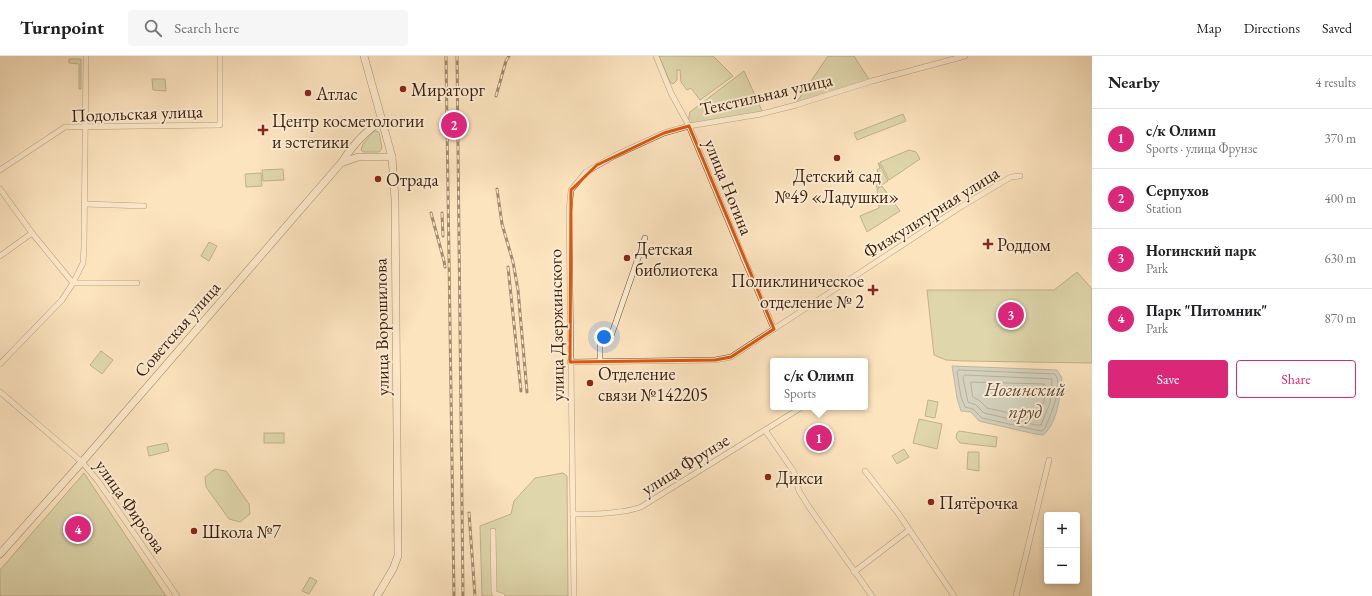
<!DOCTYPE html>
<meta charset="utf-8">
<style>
body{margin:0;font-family:"EB Garamond",serif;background:#f6f6f6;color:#202124}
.controls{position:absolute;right:12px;bottom:12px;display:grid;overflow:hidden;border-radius:4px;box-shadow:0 2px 6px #0003}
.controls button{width:36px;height:36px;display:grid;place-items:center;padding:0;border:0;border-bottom:1px solid #e0e0e0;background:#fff;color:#202124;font:20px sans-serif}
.you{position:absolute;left:604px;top:281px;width:14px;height:14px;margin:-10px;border:3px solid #fff;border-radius:50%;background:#1a73e8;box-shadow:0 0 0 6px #1a73e833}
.badge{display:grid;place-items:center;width:26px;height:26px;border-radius:50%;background:#db2777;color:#fff;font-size:13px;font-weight:700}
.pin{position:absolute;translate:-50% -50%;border:2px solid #fff;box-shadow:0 1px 4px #0006}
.popup{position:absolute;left:770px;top:302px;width:98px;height:52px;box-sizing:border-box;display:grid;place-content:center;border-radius:4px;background:#fff;filter:drop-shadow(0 1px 3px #0005);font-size:13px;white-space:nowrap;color:#757577}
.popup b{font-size:15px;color:#202124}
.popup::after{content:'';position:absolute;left:50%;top:100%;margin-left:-8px;border:8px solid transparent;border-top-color:#fff}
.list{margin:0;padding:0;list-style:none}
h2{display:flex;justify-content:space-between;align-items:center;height:52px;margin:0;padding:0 16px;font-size:17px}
h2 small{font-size:13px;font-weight:400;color:#757577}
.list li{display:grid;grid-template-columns:26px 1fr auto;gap:12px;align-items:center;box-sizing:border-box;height:60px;padding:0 16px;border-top:1px solid #e0e0e0}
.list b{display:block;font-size:15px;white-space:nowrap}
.list p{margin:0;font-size:13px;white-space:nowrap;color:#757577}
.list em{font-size:13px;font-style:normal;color:#757577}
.actions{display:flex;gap:8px;padding:12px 16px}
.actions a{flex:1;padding:9px 0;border:1px solid #db2777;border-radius:4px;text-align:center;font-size:14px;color:#db2777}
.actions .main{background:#db2777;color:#fff}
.icon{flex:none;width:22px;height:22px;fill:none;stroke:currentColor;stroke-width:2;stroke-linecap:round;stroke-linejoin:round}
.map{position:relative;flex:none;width:1092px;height:540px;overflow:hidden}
header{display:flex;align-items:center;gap:24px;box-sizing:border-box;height:56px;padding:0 20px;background:#fff;border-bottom:1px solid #e0e0e0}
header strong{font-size:19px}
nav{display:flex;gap:22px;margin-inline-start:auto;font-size:14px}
.search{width:280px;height:36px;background:#f6f6f6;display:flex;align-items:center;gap:10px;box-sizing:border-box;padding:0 14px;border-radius:4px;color:#757577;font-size:15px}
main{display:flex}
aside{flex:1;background:#fff}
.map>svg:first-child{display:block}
</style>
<header>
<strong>Turnpoint</strong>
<div class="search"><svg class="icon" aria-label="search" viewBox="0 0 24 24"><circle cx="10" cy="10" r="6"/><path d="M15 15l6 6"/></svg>Search here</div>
<nav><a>Map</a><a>Directions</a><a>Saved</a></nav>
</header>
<main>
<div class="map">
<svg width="1092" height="540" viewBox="0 0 1092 540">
<rect width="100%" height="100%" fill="#fce4bf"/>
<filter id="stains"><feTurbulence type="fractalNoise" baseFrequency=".005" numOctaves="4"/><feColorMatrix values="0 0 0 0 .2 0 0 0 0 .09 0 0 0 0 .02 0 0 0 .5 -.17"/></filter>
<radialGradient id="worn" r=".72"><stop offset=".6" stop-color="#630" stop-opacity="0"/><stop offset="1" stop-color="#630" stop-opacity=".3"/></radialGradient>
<!-- green -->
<g fill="#bdc594" stroke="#7c7250">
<polygon points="659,0 713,0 733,20 700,44 691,32 687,34 681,26 680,14 677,14 677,24 673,28 670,26"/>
<polygon points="828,0 854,0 870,25 796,47"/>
<polygon points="69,3 81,3 81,33 79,33 79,8 69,7"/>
<polygon points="744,15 763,57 687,70 690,56"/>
<polygon points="152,23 165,23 166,35 153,34"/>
<polygon points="903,58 906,65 857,84 854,77"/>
<polygon points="374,75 379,76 382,92 379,96 363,96 361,94 363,88"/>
<polygon points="909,94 916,96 920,103 889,124 880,106"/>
<polygon points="878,107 879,107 888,125 877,132 874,124 880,122 877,114 880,112"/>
<polygon points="283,113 284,124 263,125 262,114"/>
<polygon points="261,117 262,130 246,131 245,118"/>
<polygon points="882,130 900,155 867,176 860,160 879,152 877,133"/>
<polygon points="209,186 217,190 209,205 201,200"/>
<polygon points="1077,216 1092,233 1092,307 964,305 946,304 934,299 927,234 1054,234"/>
<polygon points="101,295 113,304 102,318 90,309"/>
<polygon points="928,344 938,346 935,362 925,360"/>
<polygon points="919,363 942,368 937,393 913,387"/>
<polygon points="959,375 997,381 996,391 960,387 956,382 957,377"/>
<rect x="264" y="377" width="20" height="10"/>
<polygon points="167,387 169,395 149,400 147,391"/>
<polygon points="904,393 909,401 897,408 892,400"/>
<polygon points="968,396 979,396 979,415 967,413"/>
<polygon points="215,413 226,415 249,448 250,458 240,466 229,463 206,431 205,421"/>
<polygon points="84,417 166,540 0,540 0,514"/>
<polygon points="563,417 567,420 568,540 482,540 480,470 511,458 514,445 535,422"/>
<polygon points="310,521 317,525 309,538 302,535"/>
</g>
<!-- water -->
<path fill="#a3bcbc" stroke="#797d75" d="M952 310 1057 314 1062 322C1060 339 1058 367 1043 379L1035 378 979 365 971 356 961 355 957 342Z"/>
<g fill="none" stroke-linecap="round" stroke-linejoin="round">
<!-- shore -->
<g stroke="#6e6d64" stroke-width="1">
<path d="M959 314 1055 318C1064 330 1050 360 1045 372L1042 375 1036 374 982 362 973 353 965 351 961 341 957 316Z"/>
<polygon points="965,319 1052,323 1050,347 1041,369 1036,369 984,357 976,349 968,346 963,322"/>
<polygon points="971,326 1044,328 1046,330 1044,345 1037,362 1036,363 987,352 980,345 973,341"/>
</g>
<defs>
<g id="street">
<polyline points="656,0 671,37 689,70 744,203 774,273"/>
<polyline points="0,114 65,71 220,69 220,0"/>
<polyline points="0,133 32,177 73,227"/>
<polyline points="84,148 144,150"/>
<polyline points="0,200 32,177"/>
<polyline points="73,227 137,227"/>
<polyline points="570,306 715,304 731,301 962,150 1011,121 1020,120"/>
<polyline points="600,306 600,283 610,283 645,182"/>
<polyline points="0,308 62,244 73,227 83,207 84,191 86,0"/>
<polyline points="0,336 82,406 98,425 177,540"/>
<polyline points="765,374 794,416 799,435 809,451 872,540"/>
<polyline points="865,415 898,457 954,540"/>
<path d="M573 458C594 458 621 458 641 451L802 351"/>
<polyline points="493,475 494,536 495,538 502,540"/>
<polyline points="854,516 909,474"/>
<polyline points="574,540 569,155 571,134 586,116 614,100 664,77 689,70 761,58 796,49 872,25 965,0"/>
<polyline points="1016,540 1049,404"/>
</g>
<g id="secondary">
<polyline points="364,0 392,101 395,143 398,500 393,513 377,540"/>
<path d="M342 106C353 89 366 74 383 64"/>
<polyline points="0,498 82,406 341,107 358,101 392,101"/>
</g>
</defs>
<!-- street casing -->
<use href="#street" stroke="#6a5038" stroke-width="6"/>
<!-- secondary casing -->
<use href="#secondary" stroke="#3a1e0b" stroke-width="8"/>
<!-- street -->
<use href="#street" stroke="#fdedd5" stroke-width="5"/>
<!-- secondary -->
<use href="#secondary" stroke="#fdedd5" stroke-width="7"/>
<defs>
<g id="rail">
<polyline points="446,0 454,540"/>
<polyline points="457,0 463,540"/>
<polyline points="496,40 506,5 509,0"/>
<polyline points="497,133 502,168 513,206 518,234 527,336"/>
<polyline points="431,157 444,205 445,211"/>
<polyline points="442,157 443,180"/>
<polyline points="508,211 521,335"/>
<polyline points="469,457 475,540"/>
</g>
</defs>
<!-- rail casing -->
<use href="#rail" stroke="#3a1e0b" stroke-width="3"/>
<!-- rail -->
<use href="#rail" stroke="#fdedd5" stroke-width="1.5" stroke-dasharray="4.5" stroke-linecap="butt"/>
</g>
<!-- marked area -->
<path d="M0 0H1092V540H0ZM689 70 774 273 731 301 715 304 570 306 571 134 597 109 664 77Z" fill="#fce4bf" fill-opacity=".55" fill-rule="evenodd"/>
<path fill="none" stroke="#df560c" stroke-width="3" stroke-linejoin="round" d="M689 70 774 273 731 301 715 304 570 306 571 134 597 109 664 77Z"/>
<!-- markers -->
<g fill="#8f2418" stroke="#fdedd5" stroke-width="1.5">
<circle cx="403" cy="33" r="4"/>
<circle cx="308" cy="37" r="4"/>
<path d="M261 68h4v4h4v4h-4v4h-4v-4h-4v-4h4z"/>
<circle cx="837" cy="102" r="4"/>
<circle cx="378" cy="123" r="4"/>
<path d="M986 182h4v4h4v4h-4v4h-4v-4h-4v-4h4z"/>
<circle cx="627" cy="202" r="4"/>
<path d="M871 228h4v4h4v4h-4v4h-4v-4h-4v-4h4z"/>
<circle cx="590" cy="327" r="4"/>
<circle cx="768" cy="421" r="4"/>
<circle cx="931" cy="446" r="4"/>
<circle cx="194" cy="475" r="4"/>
</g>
<g text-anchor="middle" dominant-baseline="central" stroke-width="4" stroke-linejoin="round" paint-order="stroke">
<!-- poi labels -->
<g font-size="18" fill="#3a1e0b" stroke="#fdedd5" text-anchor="start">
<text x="411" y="33">Мираторг</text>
<text x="316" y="37">Атлас</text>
<text x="272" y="64">Центр косметологии<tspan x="272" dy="21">и эстетики</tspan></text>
<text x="837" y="119" text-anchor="middle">Детский сад<tspan x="837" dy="21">№49 «Ладушки»</tspan></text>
<text x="386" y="123">Отрада</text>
<text x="997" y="188">Роддом</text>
<text x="635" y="192">Детская<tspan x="635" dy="21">библиотека</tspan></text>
<text x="864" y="224" text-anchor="end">Поликлиническое<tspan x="864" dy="21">отделение № 2</tspan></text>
<text x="598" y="317">Отделение<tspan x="598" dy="21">связи №142205</tspan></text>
<text x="776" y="421">Дикси</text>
<text x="939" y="446">Пятёрочка</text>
<text x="202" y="475">Школа №7</text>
</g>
<!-- street labels -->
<g font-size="18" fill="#3a1e0b" stroke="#fdedd5">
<text transform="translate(766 38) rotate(-13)">Текстильная улица</text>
<text transform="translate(137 57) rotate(-2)">Подольская улица</text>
<text transform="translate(729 131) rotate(68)">улица Ногина</text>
<text transform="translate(931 156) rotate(-32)">Физкультурная улица</text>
<text transform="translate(556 269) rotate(-91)">улица Дзержинского</text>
<text transform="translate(381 271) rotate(-91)">улица Ворошилова</text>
<text transform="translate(177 273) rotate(-49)">Советская улица</text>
<text transform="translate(685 408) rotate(-32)">улица Фрунзе</text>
<text transform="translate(131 450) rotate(55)">улица Фирсова</text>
</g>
<!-- water labels -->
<g font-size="19" font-style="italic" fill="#5a4d40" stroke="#fdedd5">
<text x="1025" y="333">Ногинский<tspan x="1025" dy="22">пруд</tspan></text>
</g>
</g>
<rect width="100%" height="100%" filter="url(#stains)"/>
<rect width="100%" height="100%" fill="url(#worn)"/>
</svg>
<div class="controls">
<button>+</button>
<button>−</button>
</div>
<div class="you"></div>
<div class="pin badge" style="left:819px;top:382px">1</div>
<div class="popup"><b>с/к Олимп</b>Sports</div>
<div class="pin badge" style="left:454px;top:69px">2</div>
<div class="pin badge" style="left:1011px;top:259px">3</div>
<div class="pin badge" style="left:78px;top:473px">4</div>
</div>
<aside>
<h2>Nearby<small>4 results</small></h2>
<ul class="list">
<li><span class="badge">1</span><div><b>с/к Олимп</b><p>Sports · улица Фрунзе</p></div><em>370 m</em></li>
<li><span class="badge">2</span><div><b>Серпухов</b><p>Station</p></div><em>400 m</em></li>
<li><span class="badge">3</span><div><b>Ногинский парк</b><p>Park</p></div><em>630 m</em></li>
<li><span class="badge">4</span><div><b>Парк &quot;Питомник&quot;</b><p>Park</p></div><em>870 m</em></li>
</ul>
<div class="actions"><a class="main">Save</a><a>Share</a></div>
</aside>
</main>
